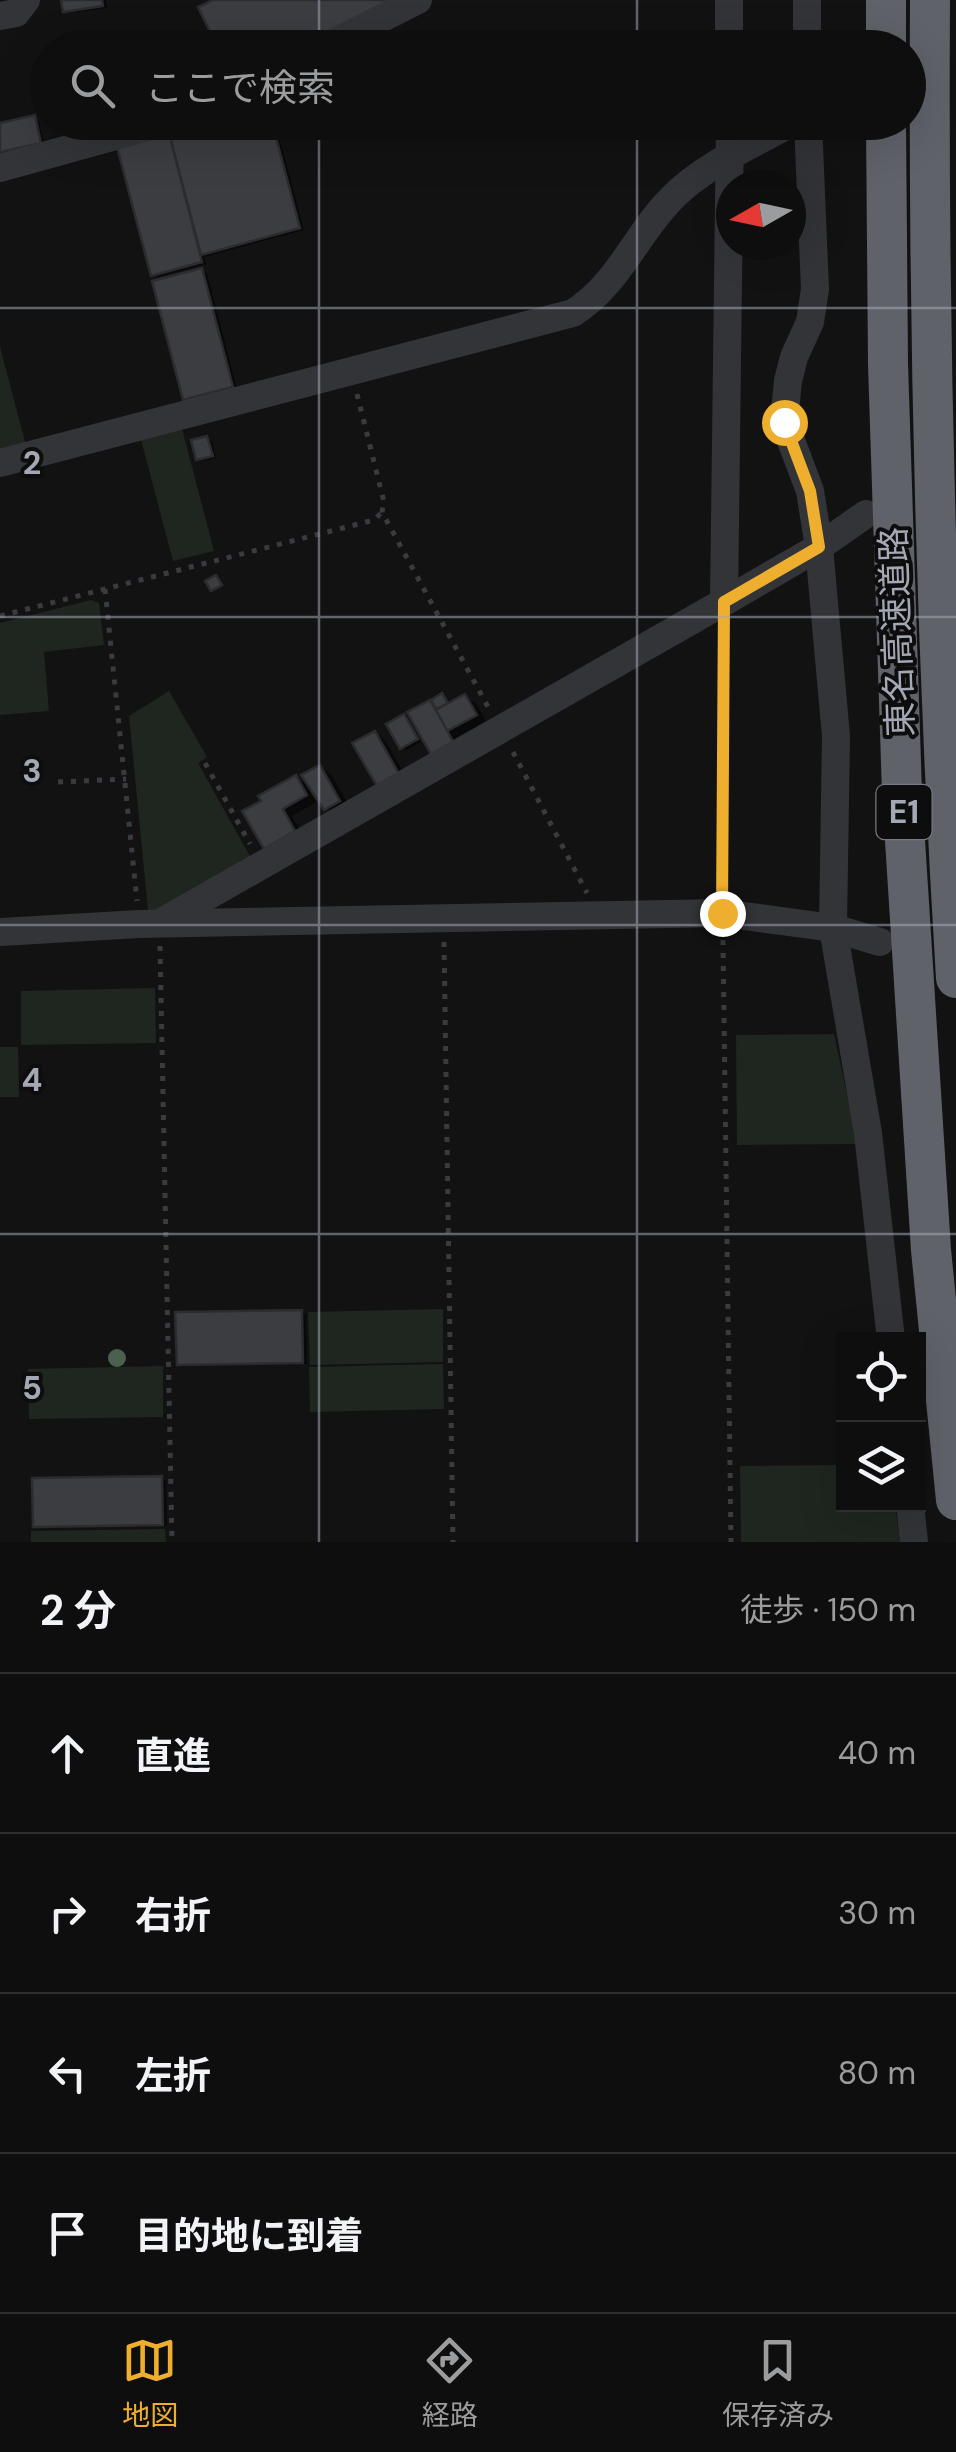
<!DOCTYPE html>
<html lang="ja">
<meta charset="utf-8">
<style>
body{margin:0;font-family:"DM Sans","Noto Sans JP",sans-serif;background:#171717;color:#f1f3f6}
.controls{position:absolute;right:30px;bottom:30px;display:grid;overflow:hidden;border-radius:0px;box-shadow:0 10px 40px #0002}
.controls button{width:90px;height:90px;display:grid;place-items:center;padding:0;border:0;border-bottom:2px solid #2e2e2e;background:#0e0e0e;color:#f1f3f6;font:50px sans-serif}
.compass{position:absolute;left:716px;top:170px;width:90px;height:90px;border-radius:50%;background:#0e0e0e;box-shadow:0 10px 40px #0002;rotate:261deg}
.stop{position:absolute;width:30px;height:30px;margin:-22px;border:8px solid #efaf2e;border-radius:50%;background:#fff}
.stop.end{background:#efaf2e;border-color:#fff;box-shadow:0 2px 10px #0008}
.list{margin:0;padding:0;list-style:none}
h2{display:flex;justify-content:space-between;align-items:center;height:130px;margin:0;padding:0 40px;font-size:42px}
h2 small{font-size:32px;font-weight:400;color:#9b9c9e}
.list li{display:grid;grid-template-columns:65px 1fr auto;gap:30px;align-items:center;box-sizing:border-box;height:160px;padding:0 40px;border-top:2px solid #2e2e2e}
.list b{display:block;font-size:38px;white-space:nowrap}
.list em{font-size:32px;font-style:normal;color:#9b9c9e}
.icon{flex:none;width:55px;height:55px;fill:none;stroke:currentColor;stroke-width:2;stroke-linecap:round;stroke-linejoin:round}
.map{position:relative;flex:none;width:956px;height:1542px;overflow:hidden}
.search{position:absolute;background:#0e0e0e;box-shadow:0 10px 40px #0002;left:30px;right:30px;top:30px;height:110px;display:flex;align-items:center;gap:25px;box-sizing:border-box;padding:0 35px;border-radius:55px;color:#9b9c9e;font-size:38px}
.sheet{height:770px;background:#0e0e0e}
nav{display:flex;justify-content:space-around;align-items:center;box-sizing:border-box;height:140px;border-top:2px solid #2e2e2e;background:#0e0e0e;font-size:28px;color:#9b9c9e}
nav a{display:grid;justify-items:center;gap:5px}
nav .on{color:#efaf2e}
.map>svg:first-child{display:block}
</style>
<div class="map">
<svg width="956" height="1542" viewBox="0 0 956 1542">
<rect width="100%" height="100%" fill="#121213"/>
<!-- green -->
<g fill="#1e261f">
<polygon points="0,347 27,449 0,456"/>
<polygon points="180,421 214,551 173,561 139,432"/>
<polygon points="91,600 99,603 104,645 44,652 49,711 0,715 0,623"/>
<polygon points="169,691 207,757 198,763 251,858 152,915 148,910 129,716"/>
<polygon points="155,988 156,1043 21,1045 21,991"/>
<polygon points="834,1034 858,1144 737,1145 736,1035"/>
<polygon points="0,1047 18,1047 19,1097 0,1097"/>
<polygon points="443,1309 443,1362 310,1365 308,1312"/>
<polygon points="443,1364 444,1409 310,1412 309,1367"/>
<polygon points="163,1366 163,1417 29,1419 28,1369"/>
<polygon points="843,1465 844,1504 895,1505 900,1542 741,1542 740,1466"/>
<polygon points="165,1529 166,1542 31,1542 31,1531"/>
</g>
<!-- shadow -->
<g fill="#0007">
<polygon points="64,0 106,0 107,8 70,13 65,10"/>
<polygon points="35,118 39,121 44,145 0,155 0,126"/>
<polygon points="68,122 115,122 116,124 73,130"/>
<polygon points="210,122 275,122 304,230 204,257 206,264 158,277 153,274 121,149"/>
<polygon points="202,271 207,273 237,389 190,401 185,399"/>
<polygon points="207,439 212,441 216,458 203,461 198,458"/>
<polygon points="442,696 450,705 465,697 476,703 486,721 456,738 463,750 444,760 430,703 439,708 435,701"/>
<polygon points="404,717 421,742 407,750 402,748"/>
<polygon points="375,733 385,740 408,781 390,791"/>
<polygon points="320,767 331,774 350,807 337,815 326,808 320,800 292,816 304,837 265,847 296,778 312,787"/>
<polygon points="301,1313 306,1315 307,1364 184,1366 179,1364"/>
<polygon points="162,1478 166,1481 167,1526 40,1528 36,1526"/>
</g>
<!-- building -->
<g fill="#3c3d40" stroke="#2c2c2f" stroke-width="2.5">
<polygon points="61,0 102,0 103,6 63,12"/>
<polygon points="213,0 399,0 299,48 218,48 198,7"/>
<polygon points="35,115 41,143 0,152 0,123"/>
<polygon points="65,122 112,122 66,129"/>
<polygon points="196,122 272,122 300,228 201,255 168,130"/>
<polygon points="169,133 202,262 151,276 117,147"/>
<polygon points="202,268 233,387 183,400 152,281"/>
<polygon points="207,436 213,456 196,460 191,440"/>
<polygon points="216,575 222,585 211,591 205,581"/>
<polygon points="442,693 448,703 436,709 431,700"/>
<polygon points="465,694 477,715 447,731 436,710"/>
<polygon points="430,700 454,743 432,756 407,712"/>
<polygon points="404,714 418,739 400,749 386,724"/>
<polygon points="375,731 399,774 377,786 352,743"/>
<polygon points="320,765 340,801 324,810 301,775"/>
<polygon points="296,775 307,795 283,809 295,831 264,849 242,811 261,801 258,796"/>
<polygon points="302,1310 303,1363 177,1365 175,1312"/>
<polygon points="162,1476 163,1525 33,1527 32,1478"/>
</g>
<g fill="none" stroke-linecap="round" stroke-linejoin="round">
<!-- path -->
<g stroke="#393b3f" stroke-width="5" stroke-dasharray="5 8" stroke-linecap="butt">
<polyline points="357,394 384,502 382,512 488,707"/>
<polyline points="105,589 137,901"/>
<polyline points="0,616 374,520 382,512"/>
<polyline points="513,752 587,893"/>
<polyline points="205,763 250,844"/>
<polyline points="58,782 126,779"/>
<polyline points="723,889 724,630"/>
<polyline points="723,940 731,1542"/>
<polyline points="444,942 453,1542"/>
<polyline points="160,946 172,1542"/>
</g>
<!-- minor -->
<g stroke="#333438" stroke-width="28">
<polyline points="729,0 729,48"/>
<polyline points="807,0 807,48"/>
<polyline points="0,16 16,13 26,0"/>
<polyline points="323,48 418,0"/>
<polyline points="808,122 815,289 810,322 794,357 788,381 784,422 810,491 819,547 836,736 833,928 868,1133 891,1340"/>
<polyline points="0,168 166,122"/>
<path d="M0 463 573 313C620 283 636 233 674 196 706 164 755 144 793 122"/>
<polyline points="724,602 730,122"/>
<polyline points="162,922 724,602 819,547 866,514"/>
<polyline points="0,932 139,924 722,913 833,928 880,942"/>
<polyline points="910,1504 914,1542"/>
</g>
<!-- highway -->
<g stroke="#5f6269" stroke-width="40">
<path d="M930 0C928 326 936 652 956 978"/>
<polyline points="886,48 886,0"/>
<polyline points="886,122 888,364 902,793 931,1250 956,1500"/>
</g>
</g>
<!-- trees -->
<circle fill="#4b604d" cx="117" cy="1358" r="9"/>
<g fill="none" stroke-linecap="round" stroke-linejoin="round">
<!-- route -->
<polyline stroke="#efaf2e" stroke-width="12" points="722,913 724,602 819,547 810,491 784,422"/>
</g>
<!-- grid -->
<path fill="none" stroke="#a3a8b4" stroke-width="2.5" stroke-opacity="0.55" d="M319 0V48M637 0V48M319 122V1542M637 122V1542M0 308H956M0 617H956M0 925H956M0 1234H956"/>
<g text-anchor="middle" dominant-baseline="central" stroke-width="8" stroke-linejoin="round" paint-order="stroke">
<!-- shield labels -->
<rect fill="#0d0d0e" stroke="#767a82" stroke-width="2.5" x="876.5" y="785" width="55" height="54" rx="8"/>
<g font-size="32" font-weight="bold" fill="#a3a8b4">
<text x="904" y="812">E1</text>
</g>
<!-- street labels -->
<g font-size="35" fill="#a3a8b4" stroke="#0d0d0e">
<text transform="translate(897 632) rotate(-92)">東名高速道路</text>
</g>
</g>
<g font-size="32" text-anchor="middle" font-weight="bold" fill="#a3a8b4" stroke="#0d0d0e" stroke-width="8" stroke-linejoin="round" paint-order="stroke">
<text x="32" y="474">2</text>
<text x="32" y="782">3</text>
<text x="32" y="1091">4</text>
<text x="32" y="1399">5</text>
</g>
</svg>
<div class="controls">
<button><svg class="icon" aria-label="locate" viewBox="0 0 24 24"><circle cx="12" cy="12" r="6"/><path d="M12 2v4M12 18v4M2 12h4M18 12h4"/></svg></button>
<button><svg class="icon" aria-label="layers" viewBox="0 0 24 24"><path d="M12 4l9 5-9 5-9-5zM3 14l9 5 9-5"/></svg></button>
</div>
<svg class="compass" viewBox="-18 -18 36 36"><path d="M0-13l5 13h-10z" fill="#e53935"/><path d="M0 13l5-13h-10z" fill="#9b9c9e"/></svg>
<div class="stop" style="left:784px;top:422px"></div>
<div class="stop end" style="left:722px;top:913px"></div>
<div class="search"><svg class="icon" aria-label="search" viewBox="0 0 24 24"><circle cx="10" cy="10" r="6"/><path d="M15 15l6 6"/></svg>ここで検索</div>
</div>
<section class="sheet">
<h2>2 分<small>徒歩 · 150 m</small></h2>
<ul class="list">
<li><svg class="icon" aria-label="ahead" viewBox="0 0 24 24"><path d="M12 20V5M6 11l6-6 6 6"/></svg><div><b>直進</b></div><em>40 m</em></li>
<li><svg class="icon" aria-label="right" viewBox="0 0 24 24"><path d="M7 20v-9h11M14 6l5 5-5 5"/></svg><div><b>右折</b></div><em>30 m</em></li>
<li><svg class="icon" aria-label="left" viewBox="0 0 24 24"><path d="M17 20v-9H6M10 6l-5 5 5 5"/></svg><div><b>左折</b></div><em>80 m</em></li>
<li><svg class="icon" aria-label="arrive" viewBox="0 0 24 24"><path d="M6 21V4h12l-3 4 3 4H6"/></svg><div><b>目的地に到着</b></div></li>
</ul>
</section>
<nav>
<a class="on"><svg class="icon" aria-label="map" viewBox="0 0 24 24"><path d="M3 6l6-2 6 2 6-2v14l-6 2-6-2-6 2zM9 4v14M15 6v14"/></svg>地図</a>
<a><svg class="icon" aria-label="directions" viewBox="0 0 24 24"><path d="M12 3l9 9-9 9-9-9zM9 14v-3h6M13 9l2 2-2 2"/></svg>経路</a>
<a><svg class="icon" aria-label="saved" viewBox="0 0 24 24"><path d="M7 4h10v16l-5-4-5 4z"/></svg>保存済み</a>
</nav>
